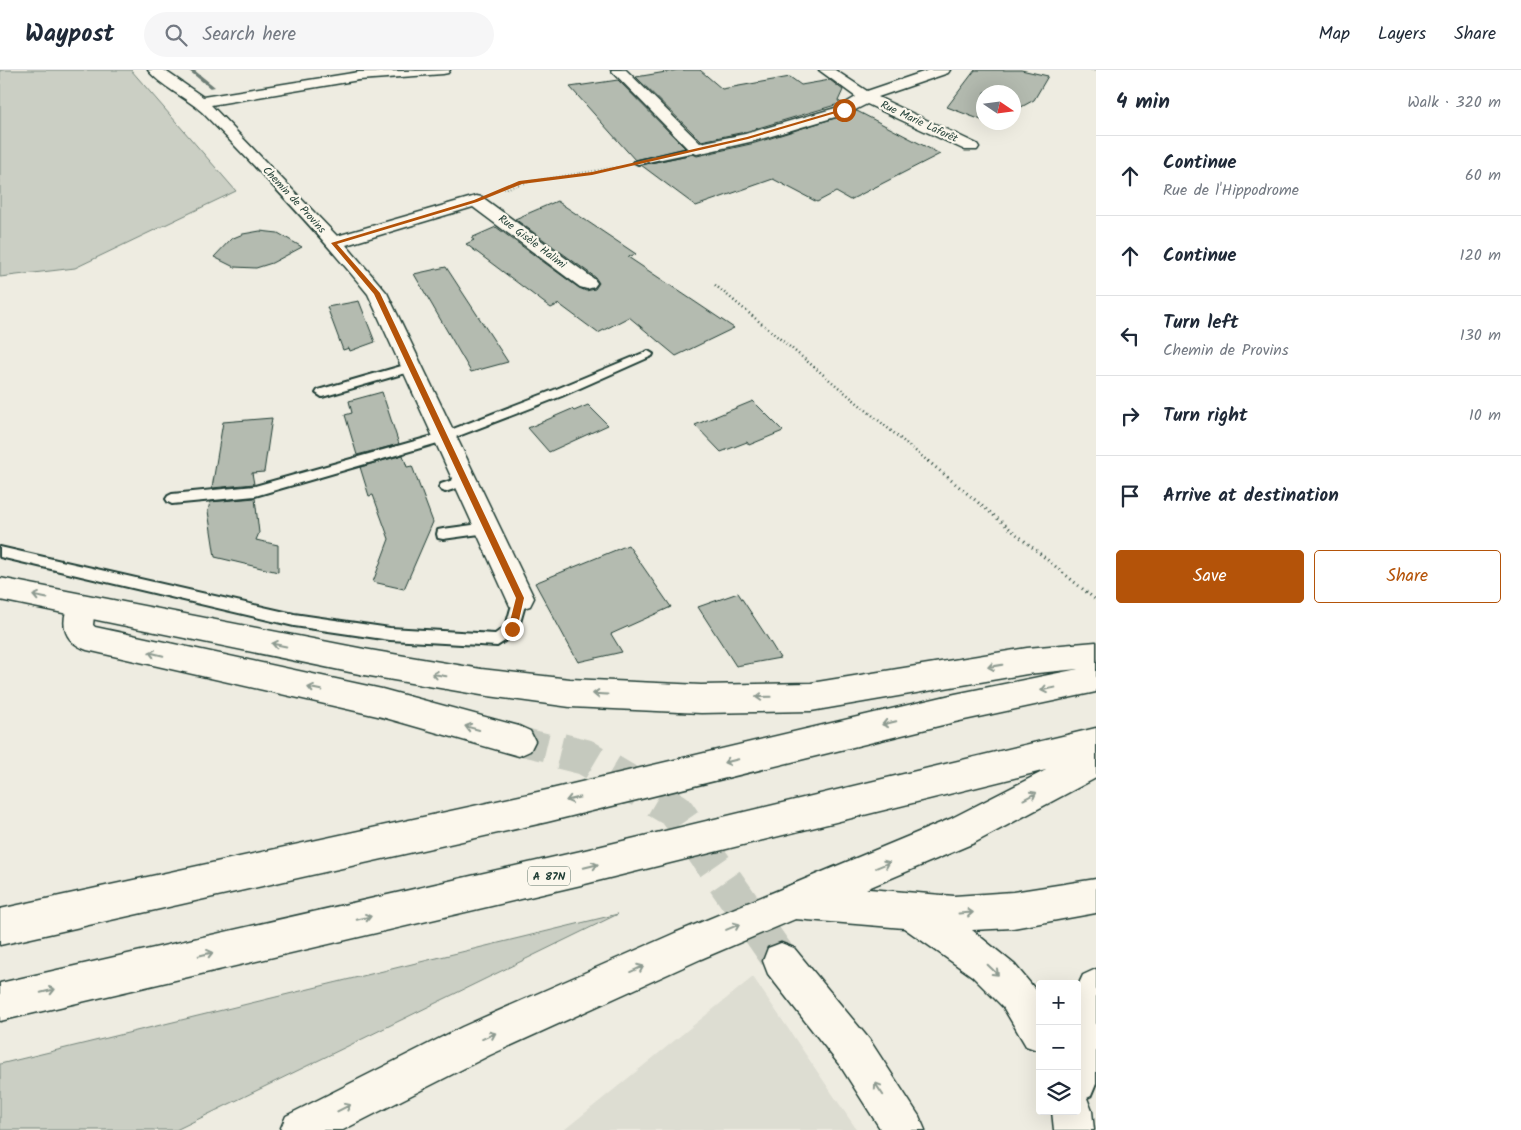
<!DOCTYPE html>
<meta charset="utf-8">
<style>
body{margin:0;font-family:Kalam,sans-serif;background:#f6f6f7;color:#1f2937}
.controls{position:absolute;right:15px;bottom:15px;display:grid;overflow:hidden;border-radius:5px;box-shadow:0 5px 20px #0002}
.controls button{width:45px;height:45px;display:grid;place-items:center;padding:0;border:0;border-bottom:1px solid #e0e1e3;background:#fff;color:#1f2937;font:25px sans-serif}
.compass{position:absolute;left:976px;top:15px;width:45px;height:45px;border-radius:50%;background:#fff;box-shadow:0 5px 20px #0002;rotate:103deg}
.stop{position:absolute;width:15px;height:15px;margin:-11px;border:4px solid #b45309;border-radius:50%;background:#fff}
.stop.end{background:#b45309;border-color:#fff;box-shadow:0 1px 5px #0008}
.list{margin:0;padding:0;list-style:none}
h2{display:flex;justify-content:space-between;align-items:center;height:65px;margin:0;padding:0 20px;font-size:21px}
h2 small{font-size:16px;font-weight:400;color:#747a83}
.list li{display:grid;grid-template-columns:32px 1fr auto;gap:15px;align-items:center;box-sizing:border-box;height:80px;padding:0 20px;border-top:1px solid #e0e1e3}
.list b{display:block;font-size:19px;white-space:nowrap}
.list p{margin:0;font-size:16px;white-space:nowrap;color:#747a83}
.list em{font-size:16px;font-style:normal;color:#747a83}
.actions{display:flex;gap:10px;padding:15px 20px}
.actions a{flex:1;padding:11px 0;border:1px solid #b45309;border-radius:5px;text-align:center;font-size:18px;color:#b45309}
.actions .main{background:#b45309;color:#fff}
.icon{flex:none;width:28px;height:28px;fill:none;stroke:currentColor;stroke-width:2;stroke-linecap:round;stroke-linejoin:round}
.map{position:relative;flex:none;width:1096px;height:1060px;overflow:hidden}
header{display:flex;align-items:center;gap:30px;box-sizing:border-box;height:70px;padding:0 25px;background:#fff;border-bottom:1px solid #e0e1e3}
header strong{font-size:24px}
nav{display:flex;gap:28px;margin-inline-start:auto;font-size:18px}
.search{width:350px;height:45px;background:#f6f6f7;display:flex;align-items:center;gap:12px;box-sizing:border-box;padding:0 18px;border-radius:28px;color:#747a83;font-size:19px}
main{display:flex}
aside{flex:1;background:#fff}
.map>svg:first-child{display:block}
</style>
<header>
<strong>Waypost</strong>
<div class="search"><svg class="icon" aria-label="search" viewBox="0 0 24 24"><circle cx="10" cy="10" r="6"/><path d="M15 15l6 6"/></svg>Search here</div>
<nav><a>Map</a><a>Layers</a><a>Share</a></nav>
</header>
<main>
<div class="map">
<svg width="1096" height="1060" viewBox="0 0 1096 1060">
<rect width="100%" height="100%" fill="#eeece1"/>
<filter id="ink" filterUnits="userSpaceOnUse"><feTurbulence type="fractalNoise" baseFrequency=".02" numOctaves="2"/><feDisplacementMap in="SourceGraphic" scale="10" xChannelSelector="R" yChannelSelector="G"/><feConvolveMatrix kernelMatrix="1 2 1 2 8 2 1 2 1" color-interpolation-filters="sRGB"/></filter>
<g filter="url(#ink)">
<!-- built -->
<polygon fill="#ddddd2" points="753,907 857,1060 564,1060"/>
<!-- green -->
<g fill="#cbcfc4" stroke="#75867c">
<polygon points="0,0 131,0 236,121 75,198 0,207"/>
<polygon points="618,844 176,1060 0,1060 0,994"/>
</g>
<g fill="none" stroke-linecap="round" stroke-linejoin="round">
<!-- stream -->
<polygon fill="#6c7d74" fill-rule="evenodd" points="188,0 194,0 215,17 210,18"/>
</g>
<!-- building -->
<g fill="#b4bbb0" stroke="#1f3d34">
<polygon points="678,0 700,0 722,19 790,7 801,15 830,10 843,20 838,31 842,33 745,62 701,71 636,7"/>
<polygon points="975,0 1021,0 1048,6 1034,30 1014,41 1014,22 984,22 984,51 947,37"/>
<polygon points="618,10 685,78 635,90 570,17"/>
<polygon points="857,41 940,84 850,130 836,122 817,132 773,109 696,136 641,95 693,84 697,86 755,73"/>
<polygon points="557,131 636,184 628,187 734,258 676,286 629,247 598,263 559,234 551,238 466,174 474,170 471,168 496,157 579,218 586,221 595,219 599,213 595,207 515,149"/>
<polygon points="260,161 278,163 302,177 272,193 256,198 234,197 214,187 231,169 243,164"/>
<polygon points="446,197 508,292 471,302 414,204"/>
<polygon points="359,231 375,272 350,281 349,278 343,280 327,237"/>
<polygon points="382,322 399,374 357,385 345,345 352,343 349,331"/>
<polygon points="753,331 783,361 749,375 747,372 721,382 695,355"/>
<polygon points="588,335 608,355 549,382 528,358 572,339 574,341"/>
<polygon points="272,348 264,402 252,403 254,414 212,418 223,352"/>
<polygon points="403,385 407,397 412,396 433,452 404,519 373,512 389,469 373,425 369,426 360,397"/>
<polygon points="255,428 259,463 256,470 278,475 278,502 215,487 208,441 210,432"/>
<polygon points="628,475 671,537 611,564 622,582 578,592 535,513"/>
<polygon points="738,523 767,567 780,588 736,596 698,537"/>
</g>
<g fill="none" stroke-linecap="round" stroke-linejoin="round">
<!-- minor-tunnel-far1 -->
<polyline stroke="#c5c9be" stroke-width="28" stroke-dasharray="28 14" stroke-linecap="butt" points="519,671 566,682"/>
<!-- minor-tunnel -->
<polyline stroke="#c5c9be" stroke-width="36" stroke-dasharray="36 18" stroke-linecap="butt" points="561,681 585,687 676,741 781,891"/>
<defs>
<g id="service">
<polygon points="697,77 700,77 700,81 638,94 634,92"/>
<polygon points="648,281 653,284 652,286 562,326 448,370 255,426 172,434 168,432 166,429 168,426 172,424 255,416 440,364 554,320"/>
<polygon points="412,293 417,297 416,300 322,327 316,323 318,320"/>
<polygon points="465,406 469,408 471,411 469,414 445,422 441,420 439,417 441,414"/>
<polygon points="487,453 492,454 493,458 492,462 487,463 443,469 438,468 437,464 438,460 443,459"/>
<polygon points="0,477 294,544 390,558 495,564 506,556 515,524 520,522 525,524 527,528 517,563 497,576 390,570 294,556 0,487"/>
</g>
<g id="minor">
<path d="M148 0H164L203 27 359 2 450 0 448 3 443 4 359 10 211 35 337 166 476 126 482 127 594 209 597 213 594 217 587 219 580 217 473 137 346 175 387 223 534 528 530 536 520 539 510 536 368 224C317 161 259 100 202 42 187 28 159 15 148 0Z"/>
<polygon points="611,0 626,0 700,73 745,64 839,37 856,27 819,0 835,0 867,21 929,0 950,0 948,3 878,27 977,74 979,77 977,80 965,80 867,34 849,43 754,71 697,84 691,82"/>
<path d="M81 524 91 528 95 536 93 555 95 557 382 619 519 656 530 661 535 671 530 681 519 686 382 647 87 580C61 571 60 551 71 528Z"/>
<polygon points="1096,809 1096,843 1013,858 972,860 1015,895 1040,925 1040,981 1026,976 1003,937 972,906 904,858 795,849 783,843 777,831 783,819 795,813 954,826 1013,822"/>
<polygon points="781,873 794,878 869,969 919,1046 925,1060 881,1060 841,997 768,904 763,891 768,878"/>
<polygon points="1096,899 1096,1014 1091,1026 1087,1028 1092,1041 1094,1060 1054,1060 1052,1041 1077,1041 1077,918 1083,905"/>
</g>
<g id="motorway">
<polygon points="0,508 364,579 481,599 570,609 701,615 811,613 1027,578 1096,572 1096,622 955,652 547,752 0,875 0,839 547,720 955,624 1078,599 1027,604 811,641 701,643 570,637 481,625 364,605 0,530"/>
<polygon points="1096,658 1096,708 974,773 701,889 490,985 343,1060 280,1060 286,1046 462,957 675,863 950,749 1046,700 581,815 0,951 0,913 581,781"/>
</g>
</defs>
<!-- service casing -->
<use href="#service" stroke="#1f3d34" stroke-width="4"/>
<!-- minor casing -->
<use href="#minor" stroke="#1f3d34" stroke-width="3"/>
<!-- motorway casing -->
<use href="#motorway" stroke="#1f3d34" stroke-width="3"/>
<!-- path-far2 -->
<g stroke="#1f3d34" stroke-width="2" stroke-dasharray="0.5 2.5" stroke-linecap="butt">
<polyline points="1091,0 1096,1"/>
<polyline points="504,119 532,111 618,97"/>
</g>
<!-- path-far1 -->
<polyline stroke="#1f3d34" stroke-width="2.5" stroke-dasharray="1 3" stroke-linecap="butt" points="715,215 930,393"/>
<!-- path -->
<polyline stroke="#1f3d34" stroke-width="3" stroke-dasharray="1 4" stroke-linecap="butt" points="928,391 1096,530"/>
<!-- service -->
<use href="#service" fill="#fbf7ec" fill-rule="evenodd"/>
<!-- minor -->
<use href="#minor" fill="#fbf7ec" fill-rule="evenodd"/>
<!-- motorway -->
<use href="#motorway" fill="#fbf7ec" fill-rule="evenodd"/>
</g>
<!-- one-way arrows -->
<defs><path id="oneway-shaft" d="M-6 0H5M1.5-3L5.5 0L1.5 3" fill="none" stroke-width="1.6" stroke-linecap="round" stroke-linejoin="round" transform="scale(1.25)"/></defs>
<g stroke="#8d9a90">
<use href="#oneway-shaft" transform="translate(40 527) rotate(-168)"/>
<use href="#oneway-shaft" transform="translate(279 575) rotate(-169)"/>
<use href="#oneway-shaft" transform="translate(156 584) rotate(-167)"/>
<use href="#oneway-shaft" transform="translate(995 596) rotate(170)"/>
<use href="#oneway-shaft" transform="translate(439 605) rotate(-171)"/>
<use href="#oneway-shaft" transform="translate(315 619) rotate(-168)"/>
<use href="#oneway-shaft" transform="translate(1048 619) rotate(169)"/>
<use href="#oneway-shaft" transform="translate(600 624) rotate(-177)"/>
<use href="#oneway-shaft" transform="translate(763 627) rotate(179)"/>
<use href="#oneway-shaft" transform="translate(889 653) rotate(166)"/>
<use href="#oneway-shaft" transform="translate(472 658) rotate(-165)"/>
<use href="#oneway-shaft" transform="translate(731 691) rotate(166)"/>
<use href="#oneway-shaft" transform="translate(1030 726) rotate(-28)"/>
<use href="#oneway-shaft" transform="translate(573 729) rotate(166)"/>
<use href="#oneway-shaft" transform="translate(883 795) rotate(-23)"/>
<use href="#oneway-shaft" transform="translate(591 796) rotate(-14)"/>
<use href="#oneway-shaft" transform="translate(966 843) rotate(-4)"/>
<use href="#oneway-shaft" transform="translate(364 848) rotate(-13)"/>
<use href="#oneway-shaft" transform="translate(733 857) rotate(-23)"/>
<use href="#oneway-shaft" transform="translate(206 884) rotate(-13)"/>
<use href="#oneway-shaft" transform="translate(637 899) rotate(-24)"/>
<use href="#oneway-shaft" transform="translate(993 900) rotate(44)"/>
<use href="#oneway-shaft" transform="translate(48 921) rotate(-13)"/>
<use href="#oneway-shaft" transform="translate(489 966) rotate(-24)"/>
<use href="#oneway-shaft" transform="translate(879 1019) rotate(-124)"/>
<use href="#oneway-shaft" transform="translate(344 1038) rotate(-27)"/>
</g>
</g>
<!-- route -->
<polygon fill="#b45309" points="842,39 846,40 748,69 592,105 522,114 477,132 337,174 380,223 524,528 517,559 515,562 510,562 508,559 516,528 374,224 331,173 474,130 519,111 592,102 747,67"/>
<g text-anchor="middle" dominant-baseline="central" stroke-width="4.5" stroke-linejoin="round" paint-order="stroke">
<!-- far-street labels -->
<g font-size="11" fill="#1f3d34" stroke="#fbf7ec">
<text transform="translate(919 52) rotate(25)">Rue Marie Laforêt</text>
<text transform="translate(294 130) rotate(47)">Chemin de Provins</text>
<text transform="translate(532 172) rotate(37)">Rue Gisèle Halimi</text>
</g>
<!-- shield labels -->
<rect fill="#fbf7ec" stroke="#61756b" stroke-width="1" x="528" y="796.5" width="42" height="19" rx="4"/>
<g font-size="12" font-weight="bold" fill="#1f3d34">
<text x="549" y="806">A 87N</text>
</g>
</g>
</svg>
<div class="controls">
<button>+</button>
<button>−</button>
<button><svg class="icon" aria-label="layers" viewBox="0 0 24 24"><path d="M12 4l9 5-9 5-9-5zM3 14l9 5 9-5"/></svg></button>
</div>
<svg class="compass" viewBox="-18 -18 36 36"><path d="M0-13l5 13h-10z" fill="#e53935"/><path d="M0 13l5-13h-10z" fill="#747a83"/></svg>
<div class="stop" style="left:844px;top:40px"></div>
<div class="stop end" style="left:512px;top:559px"></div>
</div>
<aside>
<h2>4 min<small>Walk · 320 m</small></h2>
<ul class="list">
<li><svg class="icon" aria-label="ahead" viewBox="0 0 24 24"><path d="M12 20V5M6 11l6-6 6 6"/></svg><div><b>Continue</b><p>Rue de l'Hippodrome</p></div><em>60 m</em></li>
<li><svg class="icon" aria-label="ahead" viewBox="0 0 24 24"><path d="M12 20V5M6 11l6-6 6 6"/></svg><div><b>Continue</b></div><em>120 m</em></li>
<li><svg class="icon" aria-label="left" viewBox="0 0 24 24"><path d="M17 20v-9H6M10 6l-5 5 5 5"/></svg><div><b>Turn left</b><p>Chemin de Provins</p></div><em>130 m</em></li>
<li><svg class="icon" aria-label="right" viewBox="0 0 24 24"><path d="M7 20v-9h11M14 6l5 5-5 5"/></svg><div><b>Turn right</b></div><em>10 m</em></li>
<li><svg class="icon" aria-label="arrive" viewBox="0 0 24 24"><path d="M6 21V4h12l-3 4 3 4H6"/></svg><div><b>Arrive at destination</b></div></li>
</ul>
<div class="actions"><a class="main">Save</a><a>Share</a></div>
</aside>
</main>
